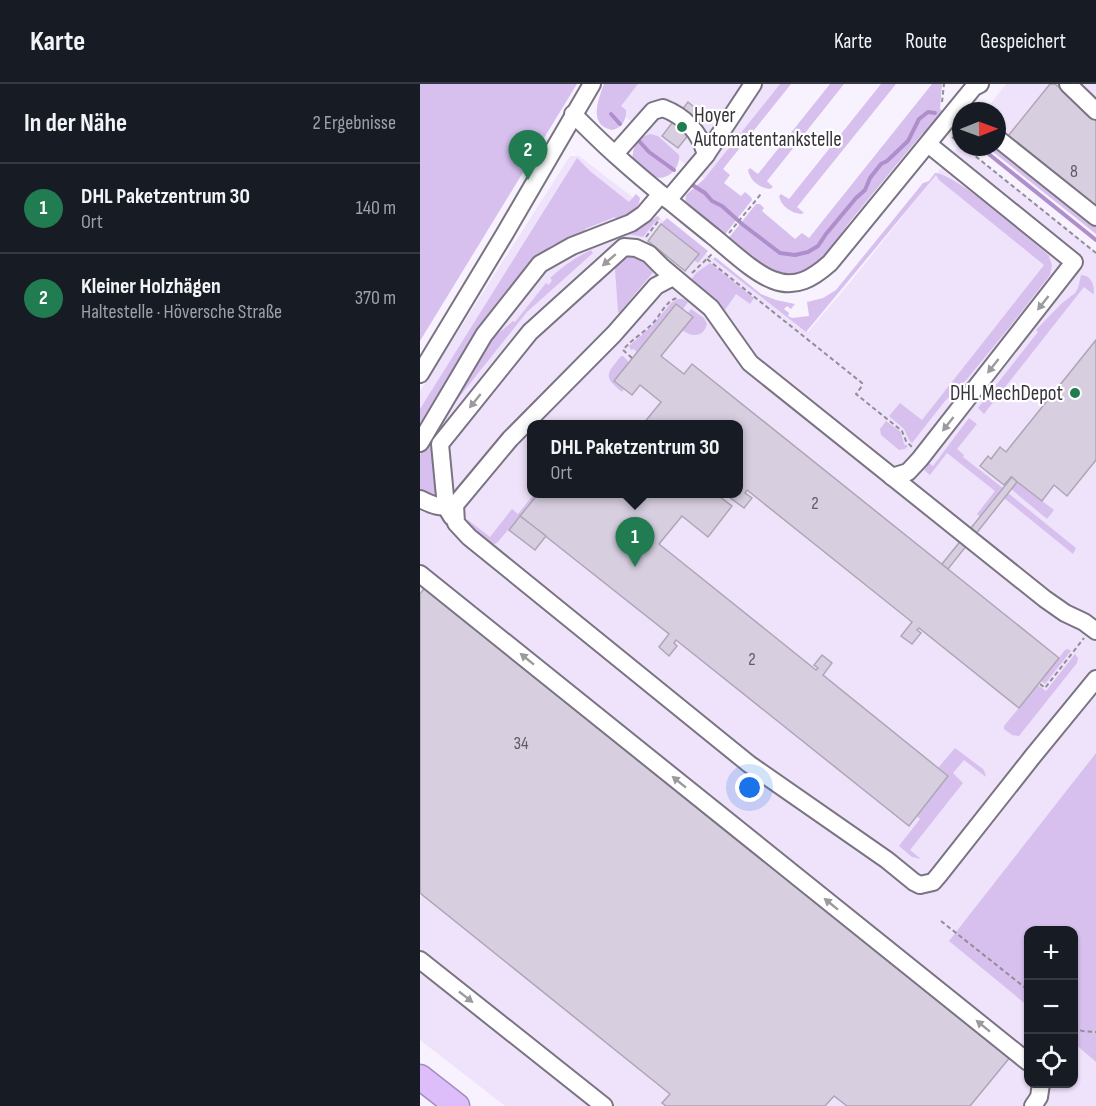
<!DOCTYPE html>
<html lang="de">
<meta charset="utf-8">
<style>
body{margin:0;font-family:"Sofia Sans Condensed",sans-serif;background:#20242c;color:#f1f3f6}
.controls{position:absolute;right:18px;bottom:18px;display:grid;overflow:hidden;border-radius:12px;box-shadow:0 2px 4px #0004}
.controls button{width:54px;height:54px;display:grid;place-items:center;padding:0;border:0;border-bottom:2px solid #363941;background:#171b24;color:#f1f3f6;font:30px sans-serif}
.compass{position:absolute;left:532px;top:18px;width:54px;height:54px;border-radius:50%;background:#171b24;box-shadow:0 2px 4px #0004;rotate:89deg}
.you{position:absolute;left:330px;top:704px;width:21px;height:21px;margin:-15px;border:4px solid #fff;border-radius:50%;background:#1a73e8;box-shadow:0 0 0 9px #1a73e833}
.badge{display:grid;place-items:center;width:39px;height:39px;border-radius:50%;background:#227c51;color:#fff;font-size:20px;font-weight:700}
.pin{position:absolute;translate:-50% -50px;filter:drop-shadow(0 2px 3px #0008)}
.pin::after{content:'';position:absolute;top:32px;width:21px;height:18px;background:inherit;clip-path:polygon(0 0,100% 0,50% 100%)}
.popup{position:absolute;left:107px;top:336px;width:216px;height:78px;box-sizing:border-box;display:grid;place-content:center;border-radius:12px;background:#171b24;filter:drop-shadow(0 2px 4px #0005);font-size:20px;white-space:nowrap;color:#9ea1a6}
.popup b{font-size:22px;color:#f1f3f6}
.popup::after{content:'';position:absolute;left:50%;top:100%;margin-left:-12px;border:12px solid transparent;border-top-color:#171b24}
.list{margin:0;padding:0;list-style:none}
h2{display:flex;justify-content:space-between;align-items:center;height:78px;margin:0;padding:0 24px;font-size:26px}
h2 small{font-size:20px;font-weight:400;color:#9ea1a6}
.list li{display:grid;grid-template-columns:39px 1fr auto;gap:18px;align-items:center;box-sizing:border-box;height:90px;padding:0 24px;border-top:2px solid #363941}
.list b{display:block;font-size:22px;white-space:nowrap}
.list p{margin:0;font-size:20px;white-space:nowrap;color:#9ea1a6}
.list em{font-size:20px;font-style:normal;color:#9ea1a6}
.icon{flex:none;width:33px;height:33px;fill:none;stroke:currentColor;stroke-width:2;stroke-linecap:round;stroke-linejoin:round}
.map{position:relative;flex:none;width:676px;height:1022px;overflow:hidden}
header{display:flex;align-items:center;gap:36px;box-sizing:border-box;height:84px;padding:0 30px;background:#171b24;border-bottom:2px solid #363941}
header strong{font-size:28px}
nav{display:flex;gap:33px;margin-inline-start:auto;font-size:21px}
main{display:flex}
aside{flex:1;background:#171b24}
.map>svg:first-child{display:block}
</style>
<header>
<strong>Karte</strong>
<nav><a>Karte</a><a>Route</a><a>Gespeichert</a></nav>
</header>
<main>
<aside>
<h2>In der Nähe<small>2 Ergebnisse</small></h2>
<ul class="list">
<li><span class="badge">1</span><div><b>DHL Paketzentrum 30</b><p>Ort</p></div><em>140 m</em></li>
<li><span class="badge">2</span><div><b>Kleiner Holzhägen</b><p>Haltestelle · Höversche Straße</p></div><em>370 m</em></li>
</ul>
</aside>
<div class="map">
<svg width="676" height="1022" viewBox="0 0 676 1022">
<rect width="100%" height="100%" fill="#f8f2ff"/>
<!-- built -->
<g fill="#efe3fb" fill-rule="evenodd">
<polygon points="194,0 360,0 284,95 185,17"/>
<polygon points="586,0 676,0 676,150 577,63 577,27 565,27"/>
<path d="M540 59 541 63H544L676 168V1022H85L0 956V307L150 72H159L388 248 432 196 531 72ZM112 340H318V410H112ZM608 846H654V1000H608Z"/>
</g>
<!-- green -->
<g fill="#d7c0ee">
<polygon points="0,0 157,0 0,257"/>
<path d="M184 0H218L201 22 206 26C207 35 202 44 192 46 168 41 178 16 184 0Z"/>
<polygon points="360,0 371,0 303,85 310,91 304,99 321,112 325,108 331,113 332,116 303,153 293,145 293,140 276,126 271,127 265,120 266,111 284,95"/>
<path d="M410 0H424L347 97 353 103 350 105C340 104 330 97 328 86L330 84 338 90Z"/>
<path d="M461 0H476L377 123 384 129 381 130C371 129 361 122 359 112L361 110 369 115Z"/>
<polygon points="512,0 522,0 520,25 524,29 510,47 503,49 477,80 428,140 407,171 393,182 383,187 373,190 355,188 339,180 307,156 336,120 340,120 344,124 342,127 375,155 382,149 389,154"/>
<path d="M230 50 238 52 259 71C261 84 246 99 233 92 226 89 219 81 213 76 211 65 219 52 230 50Z"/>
<polygon points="567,63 577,63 676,139 676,150"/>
<path d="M157 74 171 88 209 118 216 110 220 114C219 126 207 130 196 136L195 133 165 145 166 147 132 161 123 168 79 223 0 349V325Z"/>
<path d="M515 89C538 91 603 150 624 167L629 172 632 181 630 191 588 245 547 295 525 317 492 359 489 356 484 345 469 332 480 319 502 336 624 181 519 96 516 91 386 248 293 175 295 173 341 210 356 216 375 220 371 225 367 222 364 225 369 229 368 232 372 234 389 232 387 218 403 214 416 206 503 99 509 97Z"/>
<polygon points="238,132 240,135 235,138 223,153 208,150 224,142"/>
<polygon points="247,134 288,167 278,179 274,176 279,170 241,140"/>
<path d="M171 166 173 169 107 228 24 332 14 355 19 411C12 412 6 411 0 406V371L7 357 67 259 93 237 95 238 126 199 129 201 132 196 130 194C143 182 156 173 171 166Z"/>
<path d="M217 170 235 186 199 229 198 228 195 185C198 171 205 171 217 170Z"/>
<polygon points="290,179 334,214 330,220 316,210 305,226 270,197 276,189"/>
<path d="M661 191C671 191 674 200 674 209L673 210 664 203 564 330 558 324 618 248 616 246 641 220 655 209 658 204Z"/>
<polygon points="258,215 263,215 268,218 263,225 256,220 217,268 213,265 211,266 209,262 232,242 251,219"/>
<path d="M271 225 284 234 287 240C283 254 272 253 262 246L273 233 268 229Z"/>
<path d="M201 272H203L209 278 194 297 204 305 202 308C182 292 187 290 201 272Z"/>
<polygon points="549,334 557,340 537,365 544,371 543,373 583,404 560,433 557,430 575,407 527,369 510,391 504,386 509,379 513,382"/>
<polygon points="466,337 481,348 484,360 488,362 485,365 479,366 461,351 460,345"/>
<polygon points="597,398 634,426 627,435 591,405"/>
<polygon points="588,409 656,464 653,470 584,414"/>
<polygon points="114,410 118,410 77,459 72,461 52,445 47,437 48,436 70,453 92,425 98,430"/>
<polygon points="648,565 651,567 625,600 621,597 645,566"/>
<polygon points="655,570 658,574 657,579 599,652 592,651 584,645 584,642 618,601 626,607"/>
<polygon points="535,664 563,685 565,689 566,693 544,676 533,689 543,699 490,766 501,775 492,773 479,762 500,735 497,732 528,692 518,684"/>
<polygon points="676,669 676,978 654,959 654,846 608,846 608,922 529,857"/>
</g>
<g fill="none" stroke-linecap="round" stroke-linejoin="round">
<!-- stream -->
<g stroke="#af8ecc" stroke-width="4">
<polyline points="191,30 200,40"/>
<polyline points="536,45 541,48"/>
<polyline points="219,57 229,68 254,86"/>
<polyline points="560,63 676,156"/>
<polyline points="274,102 285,109 292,117 302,122 322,140 360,169 375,171 388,168 398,162 406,150 436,114 445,106 450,94 461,80 467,77 488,57 499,35 508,28 515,29"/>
</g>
</g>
<!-- building -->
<g fill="#d7cfe0" stroke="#aea6b6" stroke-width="1.5">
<polygon points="630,0 635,0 676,33 676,123 588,52"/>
<polygon points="268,18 284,31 258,64 242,52"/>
<polygon points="241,140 279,170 265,187 228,157"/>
<polygon points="256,220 273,233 241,272 264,290 272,280 639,574 599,624 499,544 497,546 501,549 492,560 481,552 492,538 327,406 325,409 332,414 324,424 305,410 318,410 318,340 223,340 241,318 220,301 212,311 194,297"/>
<polygon points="676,256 676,376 647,412 634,401 622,417 591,393 584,401 560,382 568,372 571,375 580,363 586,368"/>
<polygon points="592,393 597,398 528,485 522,480"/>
<polygon points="118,410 296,410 312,422 288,453 262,432 239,460 396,586 398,584 394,581 402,571 412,579 403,591 528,692 489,742 256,556 254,559 257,562 249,572 239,563 249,550 100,432"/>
<polygon points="100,432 126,452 115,466 89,446"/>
<polygon points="6,502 591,972 550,1022 427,1022 414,1012 405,1022 246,1022 242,1019 250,1010 0,809 0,510"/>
</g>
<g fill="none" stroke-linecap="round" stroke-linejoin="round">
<defs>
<g id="minor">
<polyline points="648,0 676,27"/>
<path d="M153 30C168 45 183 60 199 74 230 102 262 127 294 153 310 166 334 189 353 196 376 205 393 194 410 179L554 3 560 0"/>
<polyline points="577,54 676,133"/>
<path d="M195 70 233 27 243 24C264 32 280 48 286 71L248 116"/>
<polyline points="286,71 333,0"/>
<polyline points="253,193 236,202 194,250 90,355 35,421 36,439 49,453 329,680 467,776 494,798 500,801 513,798 519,791 613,672 676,595"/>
<polyline points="0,290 84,151 172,0"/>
<polyline points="0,359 64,251 120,180 152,162 211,139 224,130 241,110"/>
<polyline points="472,393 488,388 500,375 654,178 508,60"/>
<path d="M0 415C12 421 21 425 34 421"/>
<polyline points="32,433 26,423 20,360 110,248 204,163 216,164 229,170 242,183 291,224 330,279 625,515 645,529 664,538 676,547"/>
<polyline points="0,490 608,978"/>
<polyline points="0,876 184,1022"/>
<polyline points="613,1022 619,1013 621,1000"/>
</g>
<polyline id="highway" points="0,993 37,1022"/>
</defs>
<!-- minor casing -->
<use href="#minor" stroke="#7a7382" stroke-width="20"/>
<!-- highway casing -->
<use href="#highway" stroke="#a38eb8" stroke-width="27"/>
<!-- path -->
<g stroke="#928d97" stroke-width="2" stroke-dasharray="4.5 3" stroke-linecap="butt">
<polyline points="522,18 524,0"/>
<polyline points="532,53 541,60"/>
<polyline points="544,63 676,169"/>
<polyline points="309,149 341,110"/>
<polyline points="226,153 239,136"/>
<polyline points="287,175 442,299 442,302 436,310 482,347 486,357 492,363"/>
<polyline points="272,189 292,170"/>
<path d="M212 274 203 266C211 256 222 250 231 241 240 233 245 217 257 214"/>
<polyline points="620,600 625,604 664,554"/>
<polyline points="521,837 608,906"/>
<polyline points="654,942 662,947 676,948"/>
</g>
<!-- minor -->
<use href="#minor" stroke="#fff" stroke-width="16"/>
<!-- highway -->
<use href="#highway" stroke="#ddbefb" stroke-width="24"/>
</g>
<!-- one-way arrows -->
<defs><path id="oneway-solid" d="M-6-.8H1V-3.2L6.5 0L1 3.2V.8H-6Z" transform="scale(1.5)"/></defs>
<g fill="#9c9a9d">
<use href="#oneway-solid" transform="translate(189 176) rotate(139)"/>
<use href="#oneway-solid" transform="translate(623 219) rotate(128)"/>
<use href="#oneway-solid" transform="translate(573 282) rotate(128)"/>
<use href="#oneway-solid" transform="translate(55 317) rotate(129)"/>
<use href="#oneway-solid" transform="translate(528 340) rotate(128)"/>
<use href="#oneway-solid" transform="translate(107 575) rotate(-141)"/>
<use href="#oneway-solid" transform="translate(259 698) rotate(-141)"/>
<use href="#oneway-solid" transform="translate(411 820) rotate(-141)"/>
<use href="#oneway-solid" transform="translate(46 913) rotate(38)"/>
<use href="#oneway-solid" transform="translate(563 942) rotate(-141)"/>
</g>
<!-- markers -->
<g fill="#227c51" stroke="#fff" stroke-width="2">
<circle cx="262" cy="43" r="6"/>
<circle cx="655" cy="309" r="6"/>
</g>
<g text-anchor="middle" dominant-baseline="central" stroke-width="4.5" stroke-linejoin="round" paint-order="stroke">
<!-- number labels -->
<g font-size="18" fill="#605b64">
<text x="654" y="87">8</text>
<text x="395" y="419">2</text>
<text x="332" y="575">2</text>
<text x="101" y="659">34</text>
</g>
<!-- poi labels -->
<g font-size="21" fill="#38343b" stroke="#fff" text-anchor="start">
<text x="274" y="31">Hoyer<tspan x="274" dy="24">Automatentankstelle</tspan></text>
<text x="643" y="309" text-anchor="end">DHL MechDepot</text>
</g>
</g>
</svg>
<div class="controls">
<button>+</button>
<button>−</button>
<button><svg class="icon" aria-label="locate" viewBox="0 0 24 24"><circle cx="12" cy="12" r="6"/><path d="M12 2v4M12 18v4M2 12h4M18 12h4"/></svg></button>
</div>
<svg class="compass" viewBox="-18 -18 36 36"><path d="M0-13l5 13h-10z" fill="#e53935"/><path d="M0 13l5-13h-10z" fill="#9ea1a6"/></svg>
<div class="you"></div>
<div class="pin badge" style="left:215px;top:483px">1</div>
<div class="popup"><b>DHL Paketzentrum 30</b>Ort</div>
<div class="pin badge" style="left:108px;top:96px">2</div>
</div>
</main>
